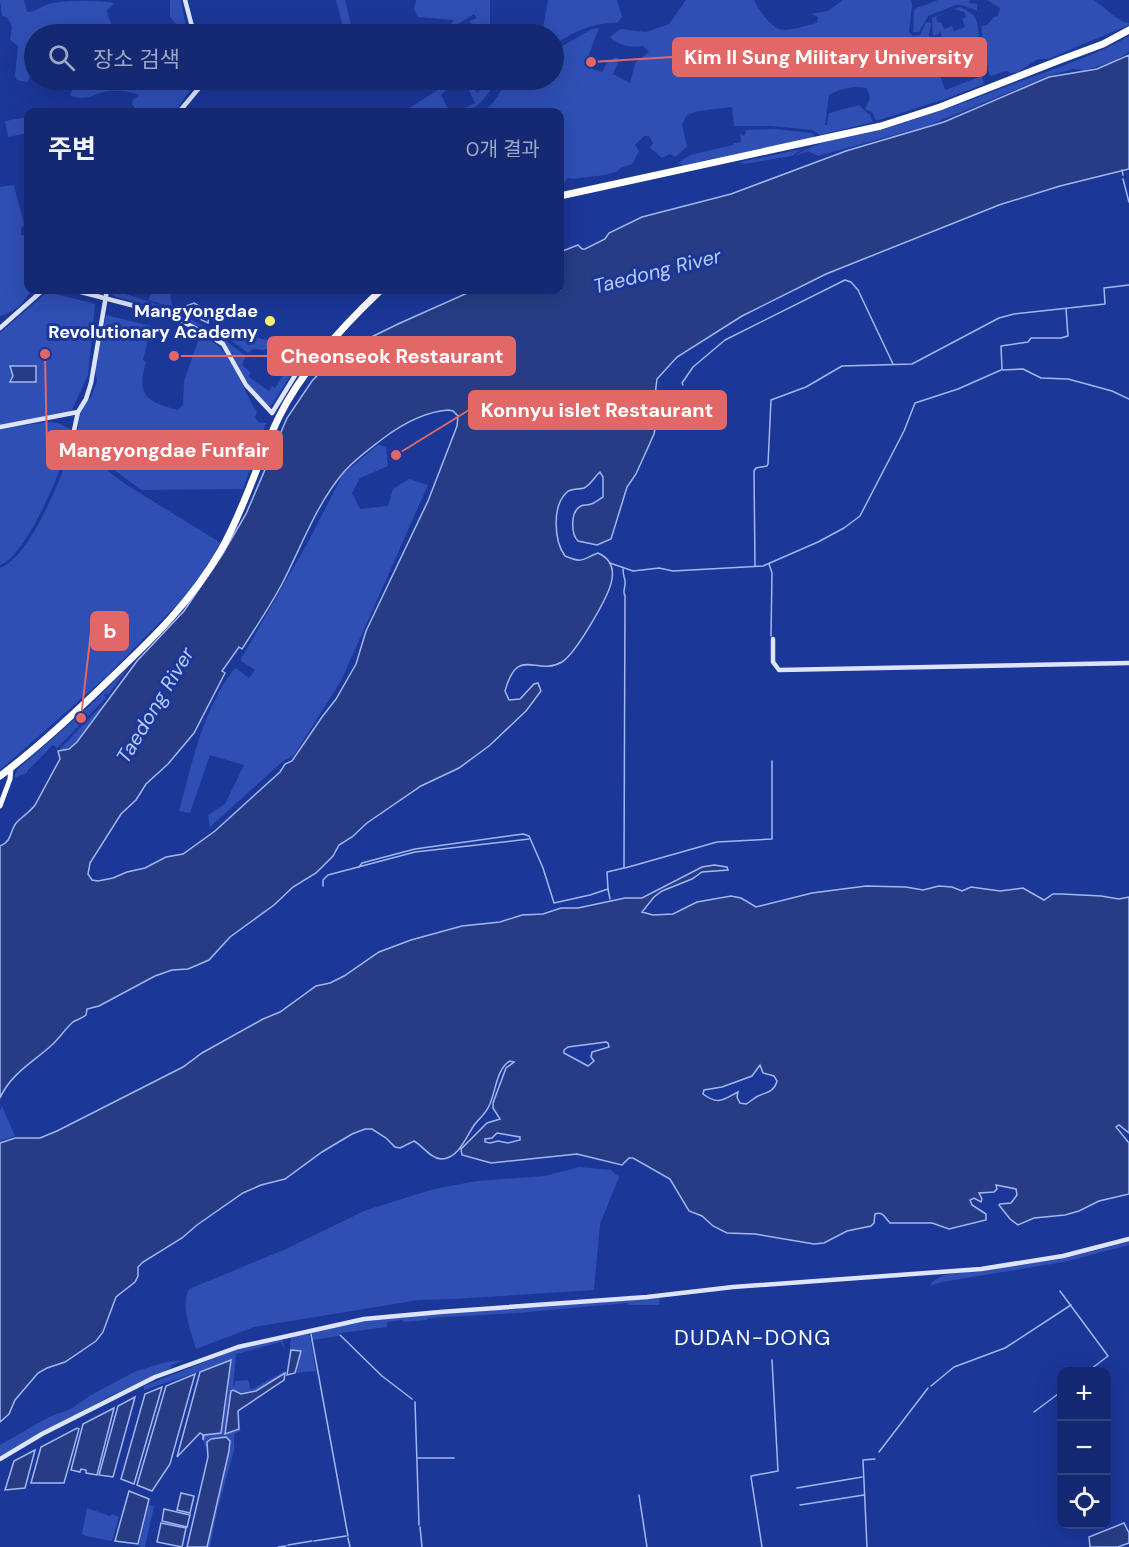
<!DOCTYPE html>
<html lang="ko">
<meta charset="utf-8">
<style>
body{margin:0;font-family:"DM Sans","Noto Sans KR",sans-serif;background:#21357a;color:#f1f3f6}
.controls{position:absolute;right:18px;bottom:18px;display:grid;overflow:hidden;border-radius:12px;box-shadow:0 6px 24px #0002}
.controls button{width:54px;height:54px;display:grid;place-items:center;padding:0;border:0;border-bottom:2px solid #334584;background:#142972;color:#f1f3f6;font:30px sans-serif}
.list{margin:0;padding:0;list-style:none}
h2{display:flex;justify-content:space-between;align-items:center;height:78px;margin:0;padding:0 24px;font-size:26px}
h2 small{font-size:20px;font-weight:400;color:#9da6c4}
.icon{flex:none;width:33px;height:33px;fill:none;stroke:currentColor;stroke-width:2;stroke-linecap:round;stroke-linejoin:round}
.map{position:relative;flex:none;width:1129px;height:1547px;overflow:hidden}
.search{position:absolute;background:#142972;box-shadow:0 6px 24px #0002;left:24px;top:24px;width:540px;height:66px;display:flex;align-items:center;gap:15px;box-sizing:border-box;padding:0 21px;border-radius:33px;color:#9da6c4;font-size:22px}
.panel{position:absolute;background:#142972;box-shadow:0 6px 24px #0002;left:24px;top:108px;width:540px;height:186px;border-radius:12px}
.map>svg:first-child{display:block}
</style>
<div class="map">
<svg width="1129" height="1547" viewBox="0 0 1129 1547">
<rect width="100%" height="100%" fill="#1b3798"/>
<!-- green -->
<g fill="#2f4fb5">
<path d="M0 0H24L27 12C36 12 40 7 48 4 68 0 94 0 114 3L107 10 108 16 112 25H122L120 34H34V70L27 82 17 80 15 76 18 46 10 40 12 26 7 17 2 16Z"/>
<polygon points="170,0 181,0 187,34 173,34 176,24 170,17"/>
<polygon points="336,0 345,0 352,29 344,31"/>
<polygon points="416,0 490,0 490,24 485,28 489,34 481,34 477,28 469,21 477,18 474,14 458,24 462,34 455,34 451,26 453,20 418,17 414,9"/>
<path d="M548 0H617L622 17 617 23C593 22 573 32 554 45V34H542Z"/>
<path d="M686 0H754C759 10 772 30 784 30 794 30 807 25 817 23L818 17 811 14 828 11 843 0H911L912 5 909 32 913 36 920 35 926 22 931 23 928 40 945 90 979 77 975 67 969 66 968 62 970 57 977 61 984 84 948 98 876 121 873 113 865 109 870 98 867 88C853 86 841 88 829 95L825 125H827L829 113 859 105 870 115 873 122 820 135 812 130 771 126H734L732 107 698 111 687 115 682 124 687 147 675 157 670 154 662 158 650 148 653 143 649 136H644L635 145 639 151 632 164 620 168 618 171 605 175 572 179 571 178 566 179V181L560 186V112H482L493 103 508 80H554V51L590 30 599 28 589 54 593 61 589 68 602 72 607 63 616 57 619 60 613 74 630 83 635 63 649 52 643 46C632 48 618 46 610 37L620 29 646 32 669 24Z"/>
<polygon points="938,0 970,0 969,3 977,4 977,10 983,13 962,5 956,5 928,16 919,32 913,32 914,9"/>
<path d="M987 0H1094C1105 7 1116 21 1129 23V25L1048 59H1038L1018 72 1011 73 1006 71 991 76 989 74 981 26 987 25 994 17 998 16 1000 8Z"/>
<path d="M960 7C977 15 977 18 979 36L945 49 940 31 939 34 933 36 932 18 951 10 936 17 938 23 941 22 944 29 952 26 954 31 965 27 962 19 966 17 964 12 954 9Z"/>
<path d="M1129 36V52L1116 60 1096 67 1085 70 1073 69 1048 76 927 126 818 156 808 151 795 156C821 137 860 137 890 127 938 113 985 95 1032 77 1065 65 1098 54 1129 36Z"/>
<path d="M69 80H192V87L175 112H138L132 104 133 100 139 95C131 91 118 90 109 91 94 93 85 103 70 95L72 90Z"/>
<path d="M489 80H498C486 96 478 113 456 112L475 103 469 90 473 88 477 93 490 83Z"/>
<polygon points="447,84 450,87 441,95 450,112 403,112"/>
<polygon points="28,117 28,133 8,137 5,121"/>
<polygon points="774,129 811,133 814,135 813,138 683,165 678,163 690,155 733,145 734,143 741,142 740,133 742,136 745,135 746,130"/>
<polygon points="802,149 792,156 744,164 740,162"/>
<path d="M14 185 24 225 21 228V235L28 236V290H31C25 302 14 313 0 316V187Z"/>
<path d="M109 290H121L122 293 173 309 218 335 246 356 242 365 250 372 249 377 269 391 272 386 275 388 287 369 285 367 292 360 288 361 275 353 304 354 271 406H269C243 391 239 357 218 337L172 312 117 297 112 295Z"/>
<polygon points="154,290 170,293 172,307 148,300"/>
<polygon points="47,292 95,304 88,375 72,410 61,415 0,425 0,333"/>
<path d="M106 315 151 326 143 360 146 362C136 396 147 402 178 410L183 405 184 381 200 335C236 350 237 382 257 412L255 417 258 422 266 423 243 489 141 490 113 469 118 461 110 455H101L102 452 98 451 93 455 74 449 81 410 91 397 97 381 95 369Z"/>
<polygon points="221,333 232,337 236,337 240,340 256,340 257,338 273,341 272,347 263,350 253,349 248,353"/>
<path d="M47 422 58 423 72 430C67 459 28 555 0 565V429Z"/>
<path d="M379 444 386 448 388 466 360 478 352 493 360 509 388 506 393 489 409 479 428 485 341 681 294 755 282 762 210 827 208 815 225 804 244 765 210 755 190 813 179 811C192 763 203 709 234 669L236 668 249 678 255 670 241 661V659L307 544 343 474Z"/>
<path d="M71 452 95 461 125 484 221 543 194 587 170 612 105 678 0 770V568C31 556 58 482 71 452Z"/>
<polygon points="129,667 108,695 106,693 104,695 106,698 57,748 53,745 27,771 27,773 13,778 18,769 85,710"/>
<path d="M104 703C93 721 80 749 58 751Z"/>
<polygon points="2,1106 15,1136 0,1141 0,1110"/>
<path d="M579 1167 611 1170 619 1177 600 1224 594 1290 454 1299 419 1300 254 1327 196 1349C191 1331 180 1307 189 1289L286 1249 364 1211 395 1201 434 1189 477 1181 545 1176Z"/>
<polygon points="1129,1242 1129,1245 1064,1262 942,1282 930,1286 932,1282 944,1275 1061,1259"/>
<polygon points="660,1298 659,1305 629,1305 627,1303 517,1313 428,1318 427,1320 404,1322 402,1320 387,1322 387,1327 340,1333 338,1336 313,1340 312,1332 366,1321 426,1315"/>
<polygon points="308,1334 310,1337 316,1371 295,1373 298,1365 291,1350 287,1372 291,1338"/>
<path d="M282 1338 285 1350 281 1342 236 1354 233 1387 236 1381 248 1380 251 1390 283 1372 285 1373C267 1384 252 1398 231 1391L225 1432 228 1433 239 1429 241 1431 234 1434V1447H235L218 1507 210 1547H207L230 1446 221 1437 209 1439 206 1449 203 1440 204 1435 221 1433 222 1430 231 1361 144 1390V1386L235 1350Z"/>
<polygon points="185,1360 171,1365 171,1368 110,1396 0,1457 0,1445 49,1417 71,1409 91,1395 134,1372 166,1362"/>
<polygon points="148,1505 154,1506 145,1547 139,1547"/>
<polygon points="87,1508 110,1516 112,1514 119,1517 112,1541 85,1536 82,1534"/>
</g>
<!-- water -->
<g fill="#273c85" stroke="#a3b7f2" stroke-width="1.5" fill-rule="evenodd">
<path d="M1129 55V169L1060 186 999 205 826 274 742 316 677 357 657 379 655 395 657 419 654 434 636 474 627 487 611 539 597 545 578 541C571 534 570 511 581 506 585 504 586 506 591 504 595 503 599 499 603 497V477L600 472C595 476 591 485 584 488 577 490 571 488 566 493 552 507 554 541 565 556 584 564 582 559 598 553 609 558 614 567 612 579 610 595 576 653 562 662 536 677 518 644 505 691L509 700 520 699 534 684 538 683 541 691 526 711 489 746 459 768 421 786 367 823 352 837 339 845 333 856 316 873 293 887 274 905 230 937 209 960 188 969 172 970 155 976 99 1006 87 1009 86 1015C82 1018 77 1020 73 1022 66 1028 60 1037 53 1044 35 1061 11 1073 0 1098V846C13 841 9 831 17 822 23 816 30 812 35 805L60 759 58 751 69 749 77 742 137 661 184 611 222 555 246 514 287 418 312 381 334 358 343 351 398 324 474 290H560V252L578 245 582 249H585L605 239 609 233 642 217 731 194 846 151 944 122 1049 77 1097 69ZM448 410 453 411 458 416 457 426 428 501 366 631 356 664 336 699 322 717 292 761 285 764 280 772 215 831 183 854 166 857 145 868 127 872 113 878 98 881 92 880 88 874 90 863 121 814 136 800 146 784 168 764 194 733 225 673 222 671 239 647 242 649C256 627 271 605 283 582 302 545 316 505 343 473 355 459 371 448 385 437 404 423 424 412 448 410Z"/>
<polygon points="194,303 199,306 203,313 209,316 208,323 185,312 186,306"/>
<polygon points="10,366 36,366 36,382 10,382 13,376"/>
<path d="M714 865 727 867 728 870 702 872 692 879 662 891 654 897 642 912 653 915 673 914 697 902 731 896 741 898 756 907 812 893 866 886 906 887 923 890 939 886 952 887 962 891 971 887 1000 891 1023 888 1044 900 1053 894H1062L1101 896 1119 899 1129 897V1133L1119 1125 1116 1127 1129 1143V1194L1099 1201 1079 1211 1065 1215 1034 1218 1018 1225 1010 1219 999 1205 1000 1204 1011 1203 1017 1195 1016 1189 996 1185 997 1189 994 1192 979 1193 982 1199 981 1202 974 1198 970 1200 972 1205 986 1214V1220L949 1229 932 1223H890C885 1218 883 1211 875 1214L874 1223 871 1226 847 1231 824 1243 814 1244 755 1234 727 1233 713 1226 702 1216 689 1211 670 1179 633 1158H629L622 1165 577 1154 491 1163 462 1155 461 1149 487 1123 500 1119 493 1108V1103L506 1068 514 1062 510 1061C496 1069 496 1092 489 1106 486 1113 480 1118 475 1124 466 1136 459 1159 441 1159 430 1158 423 1146 414 1141L400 1148 395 1147 386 1138 372 1129H365L352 1134 322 1152 285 1179 261 1185 243 1193 197 1225 182 1238 143 1262 138 1267V1276L135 1282 116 1297 103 1332 96 1341 65 1362 47 1368 38 1373 15 1400 9 1414 0 1422V1143L15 1138H40L57 1131 183 1067 202 1053 263 1019 280 1012 316 986 330 983 344 976 379 952 411 940 462 926 500 922 522 915 543 914 561 908H578L625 898H642L702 867ZM606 1042 608 1043 609 1047 592 1052 591 1057 594 1061 588 1066 564 1053V1050L568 1047ZM760 1065 763 1073 774 1076 777 1081C774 1092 767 1092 758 1096 754 1098 750 1102 746 1104L740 1103 737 1097 738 1092C724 1099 719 1106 703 1094L704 1090 722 1087 752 1076ZM497 1133 520 1137V1140L508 1143 498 1141 490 1143 485 1142V1139L492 1138Z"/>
<polygon points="291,1350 301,1351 295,1373 287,1375"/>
<polygon points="231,1360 221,1433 204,1435 203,1440 203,1435 200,1433 177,1457 200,1372"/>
<polygon points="285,1373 284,1380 238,1411 239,1429 225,1434 231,1391 233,1390 241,1394 256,1391"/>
<polygon points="195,1374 170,1464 152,1491 137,1485 166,1386"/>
<polygon points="162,1387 134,1484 121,1479 145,1394"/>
<polygon points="135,1397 113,1477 99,1475 118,1406"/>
<polygon points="114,1408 97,1475 86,1473 86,1470 81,1469 80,1472 71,1470 83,1424"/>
<polygon points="77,1428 79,1429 64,1483 31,1483 41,1447"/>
<polygon points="226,1437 230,1441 229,1451 207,1547 187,1547 208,1457 207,1442 211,1439"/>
<polygon points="35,1450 25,1488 5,1490 14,1461"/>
<polygon points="129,1491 149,1499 138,1544 115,1541"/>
<polygon points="181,1493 194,1496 190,1513 177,1510"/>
<polygon points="164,1509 190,1515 187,1527 162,1521"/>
<polygon points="161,1523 186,1528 182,1547 157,1542"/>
<polygon points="1124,1523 1129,1533 1129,1543 1118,1547 1090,1547 1089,1537"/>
</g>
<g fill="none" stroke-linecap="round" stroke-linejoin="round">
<!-- stream -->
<g stroke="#a3b7f2" stroke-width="1.5">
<polyline points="1122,170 1123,175"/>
<polyline points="1123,179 1129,202"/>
<polyline points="1002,369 1001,346 1028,342 1031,338 1061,338 1068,336 1066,309"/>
<polyline points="1002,370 1023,369 1041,378 1068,379 1112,391 1129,399"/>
<polyline points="683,385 682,383 693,367 725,340 845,280 851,282 858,290 893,364"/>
<polyline points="610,563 633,571 659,568 673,571 763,566 818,542 844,528 860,516 904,431 915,403 958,389 1001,370"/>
<polyline points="769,564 772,573 771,636"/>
<polyline points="755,566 754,471 756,468 767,466 768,464 771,400 806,387 842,366 912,364 999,318 1014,314 1105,304 1104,288 1129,285"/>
<polyline points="359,867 362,863 415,849 523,834 529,836 543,868 554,903 590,895 608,889 610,899"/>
<polyline points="625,868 717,842 772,839 772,761"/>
<polyline points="323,886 323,880 328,875 415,852 529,839"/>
<path d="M608 889 607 872 624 868 625 596C622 591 626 587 625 581 624 576 623 574 623 569"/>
<polyline points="1060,1291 1108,1356 1087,1372"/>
<polyline points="311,1334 348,1536"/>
<polyline points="340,1335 382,1376 412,1399"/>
<polyline points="931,1386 954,1367 1005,1348 1071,1305"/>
<polyline points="415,1402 419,1525"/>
<polyline points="1034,1412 1062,1391"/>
<polyline points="879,1452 928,1388"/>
<polyline points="418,1458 454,1458"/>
<polyline points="751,1476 778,1471 772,1360"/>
<polyline points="751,1477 762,1547"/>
<polyline points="797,1488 862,1477"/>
<polyline points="639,1495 647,1547"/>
<polyline points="800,1505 864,1495"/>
<polyline points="420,1527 422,1547"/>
<polyline points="348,1538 350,1547"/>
<polyline points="314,1541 346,1536"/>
<polyline points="288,1545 312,1541"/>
<polyline points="278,1547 286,1546"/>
<polyline points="867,1547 863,1460 875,1459"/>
</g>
<!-- secondary -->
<g stroke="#dee5fb" stroke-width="4.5">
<polyline points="185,0 194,34"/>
<polyline points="179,112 199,88 201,80"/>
<polyline points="73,290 170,315 212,337 223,344 246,385 272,413 310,351 329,343"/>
<polyline points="0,328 43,290"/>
<polyline points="0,427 78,412"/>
<polyline points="70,449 78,412 86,399 91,383 107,290"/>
<polyline points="773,639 773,662 779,670 1129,663"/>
<polyline points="0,1459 42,1434 155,1377 238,1347 364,1319 440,1312 647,1297 733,1287 981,1269 1063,1256 1129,1239"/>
</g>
<!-- primary -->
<polyline stroke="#f9faff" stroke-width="5" points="0,806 10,779 11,768"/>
<!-- highway -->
<g stroke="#fff" stroke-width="7">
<polyline points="560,196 881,126 940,107 1060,60 1103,44 1129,30"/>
<path d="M0 776C39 747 74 714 109 680 151 640 192 601 221 550 245 508 258 460 279 417 301 372 345 324 381 290"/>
</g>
</g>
<!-- markers -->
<circle fill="#fff46f" stroke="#1b3798" stroke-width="2" cx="270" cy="321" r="6"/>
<g text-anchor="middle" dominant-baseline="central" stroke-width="6" stroke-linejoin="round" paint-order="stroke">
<!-- poi labels -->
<g font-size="18" font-weight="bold" fill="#fff" stroke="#1b3798" text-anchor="end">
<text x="258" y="311">Mangyongdae<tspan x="258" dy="21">Revolutionary Academy</tspan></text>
</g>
<!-- water labels -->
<g font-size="20" font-style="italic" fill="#bdcbf7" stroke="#1b3798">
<text transform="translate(657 271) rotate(-14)">Taedong River</text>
<text transform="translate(155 705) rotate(-59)">Taedong River</text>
</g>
<!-- quarter labels -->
<g font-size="21" letter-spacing="1.5" fill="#fff" stroke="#1b3798">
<text x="753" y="1338">DUDAN-DONG</text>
</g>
</g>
<!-- callouts -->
<path fill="none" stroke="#e26868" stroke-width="2" d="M591 62L673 57M174 356L268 356M396 455L469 410M45 354L47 450M81 718L91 631"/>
<g fill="#e26868" stroke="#1b3798" stroke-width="2">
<circle cx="591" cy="62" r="6"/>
<circle cx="174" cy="356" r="6"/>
<circle cx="396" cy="455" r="6"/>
<circle cx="45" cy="354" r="6"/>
<circle cx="81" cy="718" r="6"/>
</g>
<g fill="#e26868" stroke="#e26868" stroke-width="2">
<rect x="673" y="38" width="313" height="38" rx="6"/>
<rect x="268" y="337" width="247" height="38" rx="6"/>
<rect x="469" y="391" width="257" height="38" rx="6"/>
<rect x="47" y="431" width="235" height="38" rx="6"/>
<rect x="91" y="612" width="37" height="38" rx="6"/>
</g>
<g font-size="20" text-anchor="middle" font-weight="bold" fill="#fff">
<text x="829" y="64">Kim Il Sung Military University</text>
<text x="392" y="363">Cheonseok Restaurant</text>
<text x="597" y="417">Konnyu islet Restaurant</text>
<text x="164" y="457">Mangyongdae Funfair</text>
<text x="110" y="638">b</text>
</g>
</svg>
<div class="controls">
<button>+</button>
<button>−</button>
<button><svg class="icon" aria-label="locate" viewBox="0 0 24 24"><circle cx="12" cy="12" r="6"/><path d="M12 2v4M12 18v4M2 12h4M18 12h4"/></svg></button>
</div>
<div class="search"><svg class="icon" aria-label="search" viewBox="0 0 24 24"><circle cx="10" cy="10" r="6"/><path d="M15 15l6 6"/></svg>장소 검색</div>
<section class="panel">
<h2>주변<small>0개 결과</small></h2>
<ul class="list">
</ul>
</section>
</div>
